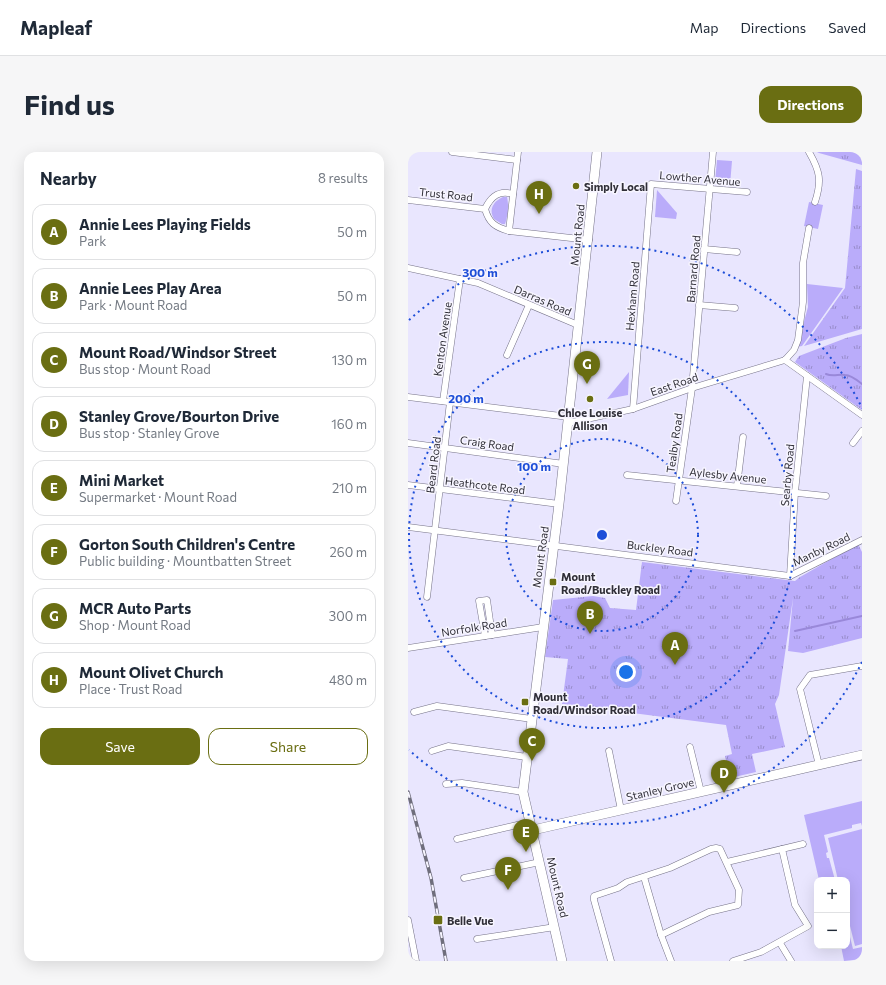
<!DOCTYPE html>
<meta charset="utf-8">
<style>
body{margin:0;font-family:Commissioner,sans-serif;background:#f6f6f7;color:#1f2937}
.controls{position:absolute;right:12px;bottom:12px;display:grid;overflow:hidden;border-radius:8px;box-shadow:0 4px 16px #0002}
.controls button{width:36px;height:36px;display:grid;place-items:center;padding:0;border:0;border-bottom:1px solid #e0e1e3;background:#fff;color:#1f2937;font:20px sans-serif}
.you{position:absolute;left:218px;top:520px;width:14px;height:14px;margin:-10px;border:3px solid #fff;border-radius:50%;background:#1a73e8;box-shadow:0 0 0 6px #1a73e833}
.badge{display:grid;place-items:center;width:26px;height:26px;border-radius:50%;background:#6a6e12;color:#fff;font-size:13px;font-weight:700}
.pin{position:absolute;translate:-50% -33px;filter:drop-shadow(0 1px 2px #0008)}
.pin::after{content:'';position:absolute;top:21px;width:14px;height:12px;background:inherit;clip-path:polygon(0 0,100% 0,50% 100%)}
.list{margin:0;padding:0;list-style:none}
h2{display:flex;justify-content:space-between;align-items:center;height:52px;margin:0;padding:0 16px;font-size:17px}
h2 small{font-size:13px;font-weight:400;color:#747a83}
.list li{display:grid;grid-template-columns:26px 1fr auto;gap:12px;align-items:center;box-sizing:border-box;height:56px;margin:0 8px 8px;padding:0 8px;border:1px solid #e0e1e3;border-radius:12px}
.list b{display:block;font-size:15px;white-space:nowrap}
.list p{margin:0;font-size:13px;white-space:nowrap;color:#747a83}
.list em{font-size:13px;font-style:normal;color:#747a83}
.actions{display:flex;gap:8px;padding:12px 16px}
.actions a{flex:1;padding:9px 0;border:1px solid #6a6e12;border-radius:12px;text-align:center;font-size:14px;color:#6a6e12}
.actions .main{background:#6a6e12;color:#fff}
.map{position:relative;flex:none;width:454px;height:809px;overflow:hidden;border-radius:12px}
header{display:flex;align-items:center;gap:24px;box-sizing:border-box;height:56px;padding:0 20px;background:#fff;border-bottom:1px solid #e0e1e3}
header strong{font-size:19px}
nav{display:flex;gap:22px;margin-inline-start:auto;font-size:14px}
.intro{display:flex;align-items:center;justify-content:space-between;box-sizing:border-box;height:96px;padding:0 24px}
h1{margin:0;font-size:28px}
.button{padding:10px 18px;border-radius:12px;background:#6a6e12;color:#fff;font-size:14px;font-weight:700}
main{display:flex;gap:24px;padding:0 24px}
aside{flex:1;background:#fff;border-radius:12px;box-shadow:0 4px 16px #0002}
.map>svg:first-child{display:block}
</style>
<header>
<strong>Mapleaf</strong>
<nav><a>Map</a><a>Directions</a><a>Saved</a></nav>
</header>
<div class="intro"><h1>Find us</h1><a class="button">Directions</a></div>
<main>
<aside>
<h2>Nearby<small>8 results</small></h2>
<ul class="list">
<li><span class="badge">A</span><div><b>Annie Lees Playing Fields</b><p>Park</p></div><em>50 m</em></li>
<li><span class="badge">B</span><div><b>Annie Lees Play Area</b><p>Park · Mount Road</p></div><em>50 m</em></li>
<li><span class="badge">C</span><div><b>Mount Road/Windsor Street</b><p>Bus stop · Mount Road</p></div><em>130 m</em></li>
<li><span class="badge">D</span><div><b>Stanley Grove/Bourton Drive</b><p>Bus stop · Stanley Grove</p></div><em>160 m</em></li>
<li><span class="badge">E</span><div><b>Mini Market</b><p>Supermarket · Mount Road</p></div><em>210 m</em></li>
<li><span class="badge">F</span><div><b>Gorton South Children's Centre</b><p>Public building · Mountbatten Street</p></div><em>260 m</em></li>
<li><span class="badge">G</span><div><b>MCR Auto Parts</b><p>Shop · Mount Road</p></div><em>300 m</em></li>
<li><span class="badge">H</span><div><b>Mount Olivet Church</b><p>Place · Trust Road</p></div><em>480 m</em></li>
</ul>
<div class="actions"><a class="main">Save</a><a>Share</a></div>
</aside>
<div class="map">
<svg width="454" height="809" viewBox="0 0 454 809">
<defs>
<pattern id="park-tufts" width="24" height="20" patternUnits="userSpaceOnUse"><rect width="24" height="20" fill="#baacfa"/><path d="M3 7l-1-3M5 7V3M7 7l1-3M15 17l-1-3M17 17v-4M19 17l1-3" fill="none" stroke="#988ccb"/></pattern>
</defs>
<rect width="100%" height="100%" fill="#e9e6fe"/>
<!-- green -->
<g fill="#baacfa">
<polygon points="309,8 324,9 322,33 307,31"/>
<polygon points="249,38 269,61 268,67 247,65"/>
<path d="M95 45H99C101 54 100 63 97 72H94L86 67C80 57 86 49 95 45Z"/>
<polygon points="401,50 415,53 410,77 396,74"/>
<polygon points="399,132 435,136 394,194 389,195 400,155"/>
<polygon points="221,220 220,243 199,247"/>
<polygon points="454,649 454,674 453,671 444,673 444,676 416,683 420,700 418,701 419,706 421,706 427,728 411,728 396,663"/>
<polygon points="454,677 454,792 447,794 439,762 439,728 430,728 420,686"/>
<polygon points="441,781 445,797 454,795 454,807 436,809 433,794 439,794 439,782"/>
</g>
<!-- park -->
<g fill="url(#park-tufts)">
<polygon points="409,0 454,0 454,13 411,1"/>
<polygon points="448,17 454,19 454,177 396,194 437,136"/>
<polygon points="454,182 454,258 387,210 391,204 438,186"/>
<polygon points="450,392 454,400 454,486 395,501 380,499 385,446 371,543 367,552 377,595 344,602 348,620 322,626 317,604 324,602 318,573 154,552 160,507 137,505 145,448 185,444 197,446 202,456 228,458 234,410 387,429 392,425"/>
</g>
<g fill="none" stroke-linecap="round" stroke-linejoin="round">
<!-- stream -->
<g stroke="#9988d9" stroke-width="2">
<path d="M418 222C425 225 430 222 437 223 443 223 449 228 454 232"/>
<polyline points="387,479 454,464"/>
</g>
<defs>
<g id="street">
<polyline points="44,0 109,8"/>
<path d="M401 0C412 19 414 29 407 50"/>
<path d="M0 48 77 57C81 71 87 75 101 79L181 88"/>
<path d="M77 57C83 44 91 38 105 42"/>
<polyline points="101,79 110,0"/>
<polyline points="296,97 329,100"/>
<polyline points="0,116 70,131 170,173"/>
<polyline points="291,153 327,156"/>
<polyline points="99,203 121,153"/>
<polyline points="377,208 386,198 390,188 395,150 395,111 401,76"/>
<polyline points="377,208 454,263"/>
<polyline points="0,245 161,265"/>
<polyline points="35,249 52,127"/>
<polyline points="225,257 243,32 339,40"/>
<polyline points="160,271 225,257 284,236 377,208"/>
<polyline points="0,291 156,312"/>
<polyline points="445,291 454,279"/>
<polyline points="219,323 418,344"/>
<polyline points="0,333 151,352"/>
<polyline points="329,334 335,285"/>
<polyline points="268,349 284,236 305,0"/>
<polyline points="0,375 382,424"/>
<polyline points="382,424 387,340 399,224"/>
<polyline points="382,424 454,388"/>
<polyline points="19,445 42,250"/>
<polyline points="77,484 71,449 79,448 84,483"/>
<polyline points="0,496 135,475"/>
<polyline points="6,560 29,554 124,567"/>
<polyline points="282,595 293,640"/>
<polyline points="24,599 40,594 119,605"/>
<polyline points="201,599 213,658"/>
<polyline points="411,613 392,537 402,523 454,514"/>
<polyline points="38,632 54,631 115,640"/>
<polyline points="49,687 122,670"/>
<polyline points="319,710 395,692"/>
<polyline points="236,725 253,783 263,809"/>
<polyline points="56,726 132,710"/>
<polyline points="0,768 8,809"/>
<polyline points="69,787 147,775"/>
<polyline points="372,791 383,809"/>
<polyline points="203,809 186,748 186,744 210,736 219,730 262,716 303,697 308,696 312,697 331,738 330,753 301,760 253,783"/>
<polyline points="325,809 353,800 400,774 387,753 374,697"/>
</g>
<g id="secondary">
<polyline points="125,678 454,603"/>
<polyline points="154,809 115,640 151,352 189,0"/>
</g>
</defs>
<!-- street casing -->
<use href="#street" stroke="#767388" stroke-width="7"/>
<!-- secondary casing -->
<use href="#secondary" stroke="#767388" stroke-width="10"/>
<!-- street -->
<use href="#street" stroke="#fff" stroke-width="6"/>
<!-- secondary -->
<use href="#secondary" stroke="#fff" stroke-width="9"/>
<defs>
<polyline id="rail" points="0,640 23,726 38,809"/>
</defs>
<!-- rail casing -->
<use href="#rail" stroke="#6f6e7c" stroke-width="3.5"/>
<!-- rail -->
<use href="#rail" stroke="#f7f5ff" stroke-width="2" stroke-dasharray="6" stroke-linecap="butt"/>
</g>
<!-- distance rings -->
<g fill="none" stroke="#1d4ed8" stroke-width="2" stroke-dasharray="2 4">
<circle cx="194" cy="383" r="96"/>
<circle cx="194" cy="383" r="193"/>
<path d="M454 510A289 289 0 0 1 1 598M1 168A289 289 0 0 1 454 256"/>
</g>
<!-- markers -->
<g fill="#6a6e12" stroke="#f7f5ff" stroke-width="1.5">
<circle cx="168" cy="34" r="4"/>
<circle cx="182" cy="247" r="4"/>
<rect x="141" y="426" width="8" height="8" rx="2"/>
<rect x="113" y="546" width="8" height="8" rx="2"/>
<rect x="25" y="763" width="10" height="10" rx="2"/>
</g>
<g text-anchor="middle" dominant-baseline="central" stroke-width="3" stroke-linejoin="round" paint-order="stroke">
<!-- street labels -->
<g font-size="11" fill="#302f38" stroke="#f7f5ff">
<text transform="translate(292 26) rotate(5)">Lowther Avenue</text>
<text transform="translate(38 42) rotate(6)">Trust Road</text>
<text transform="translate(169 83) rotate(-84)">Mount Road</text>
<text transform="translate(285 117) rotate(-85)">Barnard Road</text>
<text transform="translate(224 144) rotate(-85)">Hexham Road</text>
<text transform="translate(135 148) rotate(23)">Darras Road</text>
<text transform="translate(34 187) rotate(-82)">Kenton Avenue</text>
<text transform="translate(266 232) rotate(-19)">East Road</text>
<text transform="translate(79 291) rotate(8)">Craig Road</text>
<text transform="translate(266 291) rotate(-82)">Tealby Road</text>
<text transform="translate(25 313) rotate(-83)">Beard Road</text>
<text transform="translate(320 323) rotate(6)">Aylesby Avenue</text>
<text transform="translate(379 323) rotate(-85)">Searby Road</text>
<text transform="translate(77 333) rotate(7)">Heathcote Road</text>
<text transform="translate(252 396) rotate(7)">Buckley Road</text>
<text transform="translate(413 397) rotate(-26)">Manby Road</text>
<text transform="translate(132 405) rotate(-82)">Mount Road</text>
<text transform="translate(66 475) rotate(-9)">Norfolk Road</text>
<text transform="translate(252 637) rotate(-13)">Stanley Grove</text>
<text transform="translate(150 735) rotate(77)">Mount Road</text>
</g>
<!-- poi labels -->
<g font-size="11" font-weight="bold" fill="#302f38" stroke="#f7f5ff" text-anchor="start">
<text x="176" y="34">Simply Local</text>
<text x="182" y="260" text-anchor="middle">Chloe Louise<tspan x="182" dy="13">Allison</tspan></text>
<text x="153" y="424">Mount<tspan x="153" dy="13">Road/Buckley Road</tspan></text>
<text x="125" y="544">Mount<tspan x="125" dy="13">Road/Windsor Road</tspan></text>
<text x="39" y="768">Belle Vue</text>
</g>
</g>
<circle cx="194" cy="383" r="6" fill="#1d4ed8" stroke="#f7f5ff" stroke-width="2"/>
<g font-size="12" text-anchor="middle" font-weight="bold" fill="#1d4ed8" stroke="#f7f5ff" stroke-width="3" stroke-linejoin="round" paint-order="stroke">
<text x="72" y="125">300 m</text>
<text x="58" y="251">200 m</text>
<text x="126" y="319">100 m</text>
</g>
</svg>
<div class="controls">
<button>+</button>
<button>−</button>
</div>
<div class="you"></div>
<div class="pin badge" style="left:267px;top:513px">A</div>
<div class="pin badge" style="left:182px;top:482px">B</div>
<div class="pin badge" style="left:124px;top:609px">C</div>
<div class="pin badge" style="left:316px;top:641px">D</div>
<div class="pin badge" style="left:118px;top:700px">E</div>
<div class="pin badge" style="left:100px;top:738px">F</div>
<div class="pin badge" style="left:179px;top:232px">G</div>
<div class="pin badge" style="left:131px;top:62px">H</div>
</div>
</main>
